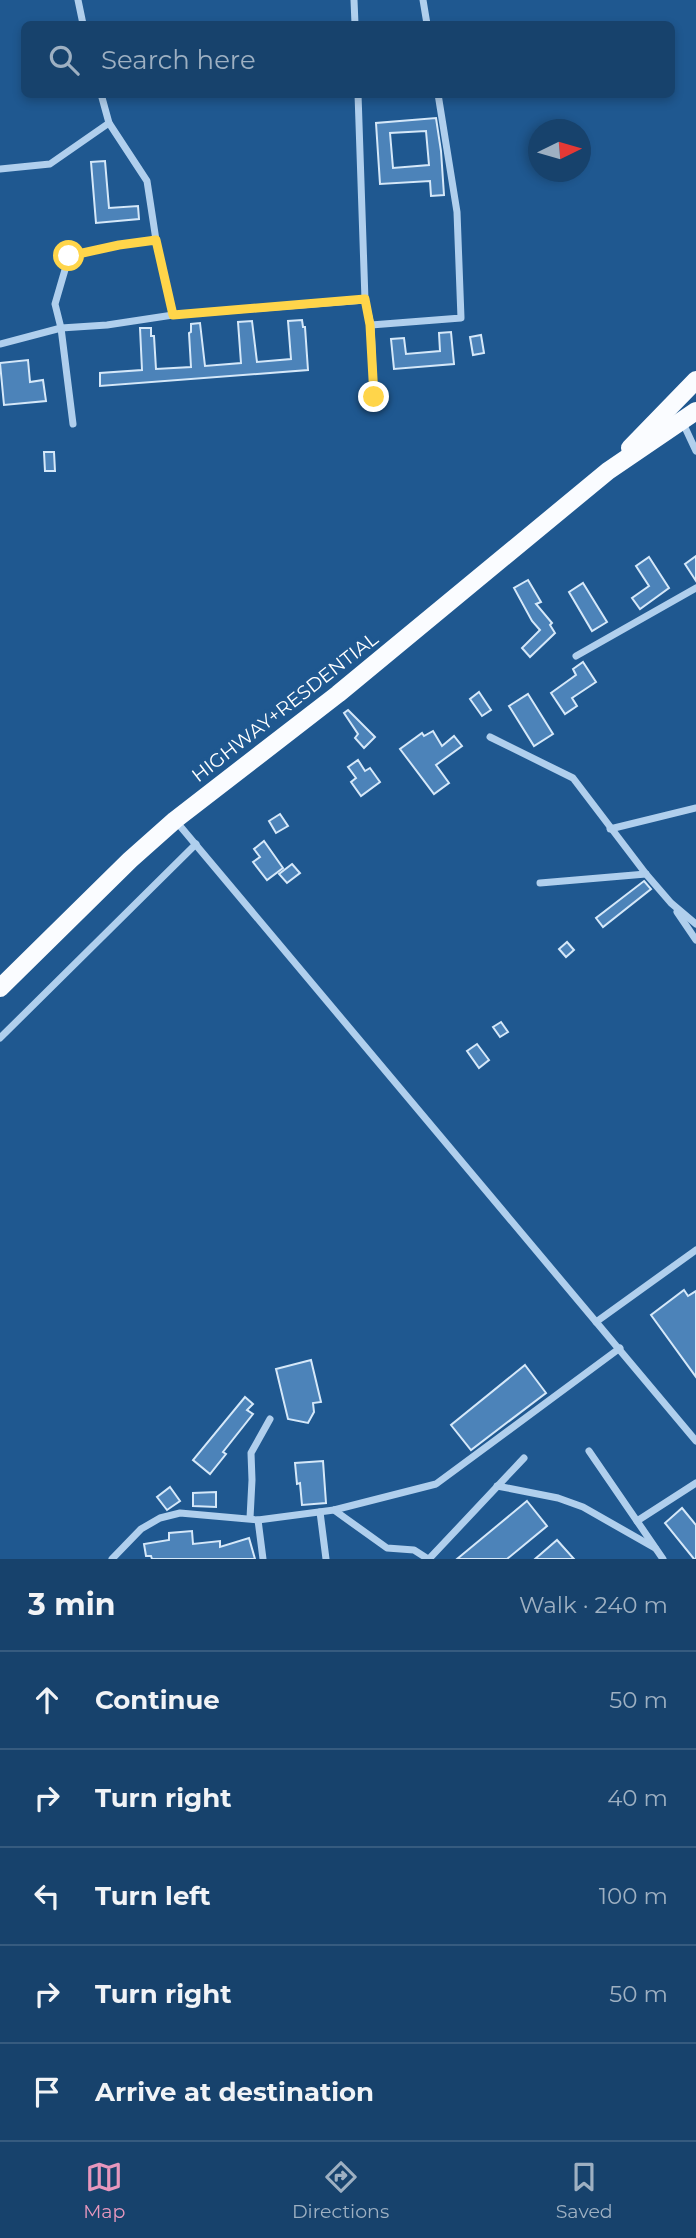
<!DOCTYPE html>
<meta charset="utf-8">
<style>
body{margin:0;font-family:Montserrat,sans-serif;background:#244d74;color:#f1f3f6}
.compass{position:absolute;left:528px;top:119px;width:63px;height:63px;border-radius:50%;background:#17426c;box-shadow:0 4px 10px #0003;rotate:85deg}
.stop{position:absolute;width:21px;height:21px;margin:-16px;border:5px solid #ffd54a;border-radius:50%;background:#fff}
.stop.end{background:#ffd54a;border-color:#fff;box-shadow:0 2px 7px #0008}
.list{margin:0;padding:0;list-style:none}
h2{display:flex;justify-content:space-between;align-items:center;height:91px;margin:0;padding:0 28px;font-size:30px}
h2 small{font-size:23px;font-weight:400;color:#9eb0c2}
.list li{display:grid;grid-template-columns:46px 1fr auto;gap:21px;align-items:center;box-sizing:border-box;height:98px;padding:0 28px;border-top:2px solid #365b7f}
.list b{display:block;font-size:26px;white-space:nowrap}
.list em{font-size:23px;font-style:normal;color:#9eb0c2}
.icon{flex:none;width:38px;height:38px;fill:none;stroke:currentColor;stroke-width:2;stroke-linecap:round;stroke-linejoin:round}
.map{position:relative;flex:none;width:696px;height:1559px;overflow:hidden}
.search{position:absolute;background:#17426c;box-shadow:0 4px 10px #0003;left:21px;right:21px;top:21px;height:77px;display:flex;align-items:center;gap:18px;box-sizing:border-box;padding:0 24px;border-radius:10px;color:#9eb0c2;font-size:26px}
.sheet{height:581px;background:#17426c}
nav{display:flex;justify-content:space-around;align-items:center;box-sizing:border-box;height:98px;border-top:2px solid #365b7f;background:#17426c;font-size:19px;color:#9eb0c2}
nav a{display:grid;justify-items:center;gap:4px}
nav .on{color:#e797bd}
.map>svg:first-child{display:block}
</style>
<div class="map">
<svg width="696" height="1559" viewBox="0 0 696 1559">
<rect width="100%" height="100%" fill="#1f5890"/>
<!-- building -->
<g fill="#4c83b9" stroke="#d5e8f9" stroke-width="2" fill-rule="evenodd">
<path d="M436 118 441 151 444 195 431 196 430 181 380 184 376 123ZM426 131 429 165 393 168 390 133Z"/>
<polygon points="105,161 109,208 138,206 139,219 96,223 91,162"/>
<polygon points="302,320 303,327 305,327 308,370 100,386 100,373 142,370 140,328 151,328 151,336 154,336 156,369 191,367 189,333 191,332 191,324 200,323 205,366 241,363 238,322 252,321 257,362 291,359 288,321"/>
<polygon points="451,332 454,364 394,369 391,339 404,338 406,354 440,351 439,333"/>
<polygon points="481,335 484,353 473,355 470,337"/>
<polygon points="28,360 30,382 43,380 46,401 4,405 0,363"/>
<polygon points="44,452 54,452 55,471 45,471"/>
<polygon points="696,556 696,581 685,564"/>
<polygon points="649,557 669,588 640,609 632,598 649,586 636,566"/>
<polygon points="528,580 541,602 536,604 552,623 550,625 555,633 530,657 522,648 540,630 532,621 514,588"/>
<polygon points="583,583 607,622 592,631 569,592"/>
<polygon points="583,662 596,682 572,698 577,706 565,714 551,693 576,675 573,669"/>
<polygon points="479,692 491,710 482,716 470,699"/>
<polygon points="528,694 553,734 534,746 509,706"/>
<polygon points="348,710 375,737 364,748 355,738 358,734 344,713"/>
<polygon points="433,731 442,746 454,736 462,746 436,765 449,783 434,794 400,749 422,733 424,736"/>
<polygon points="358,760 365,771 370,768 380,782 361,796 351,782 356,778 348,767"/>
<polygon points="280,814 288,826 276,833 269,821"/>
<polygon points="264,841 283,868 267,880 253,862 260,857 254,849"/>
<polygon points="292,864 300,873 287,883 279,874"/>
<polygon points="644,881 651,889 603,927 596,918"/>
<polygon points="567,942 574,950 566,957 559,949"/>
<polygon points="501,1022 508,1032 500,1037 493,1027"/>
<polygon points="477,1044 489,1060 479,1068 467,1051"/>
<polygon points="684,1290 688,1296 696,1291 696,1377 651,1315"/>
<polygon points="311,1360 321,1402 313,1403 314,1412 308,1423 288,1419 276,1369"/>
<polygon points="525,1365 546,1393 471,1450 451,1425"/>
<polygon points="245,1397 253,1404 247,1410 253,1414 223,1452 226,1454 210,1474 193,1460"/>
<polygon points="323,1461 326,1503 302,1505 300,1483 297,1484 295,1463"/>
<polygon points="170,1487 180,1501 167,1510 157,1497"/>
<polygon points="216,1492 216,1507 193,1506 193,1493"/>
<polygon points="527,1501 547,1526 507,1559 457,1559"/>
<polygon points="682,1508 696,1525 696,1559 694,1559 665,1523"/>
<polygon points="192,1531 193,1544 220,1541 220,1547 249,1538 255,1559 152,1559 151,1556 146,1556 144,1544 169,1540 169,1533"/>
<polygon points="557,1540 574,1559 535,1559"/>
</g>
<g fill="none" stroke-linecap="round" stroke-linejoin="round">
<!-- minor -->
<g stroke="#b0cfed" stroke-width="7">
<polyline points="78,0 83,24"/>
<polyline points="354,0 355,24"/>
<polyline points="423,0 427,24"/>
<polyline points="101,94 109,123 147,181 156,240 173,315"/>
<polyline points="358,94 365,300 371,325 374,397"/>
<polyline points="0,169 50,164 109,123"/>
<polyline points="371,325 461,318 457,212 438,94"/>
<polyline points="0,344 61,328 107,325 173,315 365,300"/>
<polyline points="682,421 696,451"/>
<polyline points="73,424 61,328 55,304 69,256 119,245 156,240"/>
<polyline points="576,656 696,588"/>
<polyline points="490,737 573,778 646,874 671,903 696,924"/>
<polyline points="175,820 696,1441"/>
<polyline points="610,829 696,808"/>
<polyline points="540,883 646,874"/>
<polyline points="677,912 696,940"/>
<polyline points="0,1038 196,844"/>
<polyline points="596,1322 696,1250"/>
<polyline points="589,1451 663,1559"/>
<polyline points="497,1486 558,1498 583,1507 655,1548"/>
<polyline points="334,1510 387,1548 414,1550 428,1559"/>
<polyline points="320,1512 326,1559"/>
<polyline points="250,1518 252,1480 251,1453 270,1419"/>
<polyline points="258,1520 263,1559"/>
<polyline points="637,1521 696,1483"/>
<polyline points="112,1559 141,1529 160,1518 180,1513 258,1520 334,1510 436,1484 620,1348"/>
<polyline points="429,1559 524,1458"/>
</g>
<!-- trunk -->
<g stroke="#fafcff" stroke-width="18">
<polyline points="630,448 696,380"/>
<polyline points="0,988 130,860 175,820 338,694 608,471 696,411"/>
</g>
</g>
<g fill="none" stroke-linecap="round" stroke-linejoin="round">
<!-- route -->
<polyline stroke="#ffd54a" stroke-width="9" points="69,256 119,245 156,240 173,315 365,299 370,325 374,397"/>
</g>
<g text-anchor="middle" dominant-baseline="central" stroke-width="7" stroke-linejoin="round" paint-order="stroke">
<!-- street labels -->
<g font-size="19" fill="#fff" stroke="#1f5890">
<text transform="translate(285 707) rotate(-38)">HIGHWAY+RESDENTIAL</text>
</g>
</g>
</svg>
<svg class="compass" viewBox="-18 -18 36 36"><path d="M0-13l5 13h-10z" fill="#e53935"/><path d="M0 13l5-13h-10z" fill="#9eb0c2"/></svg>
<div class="stop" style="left:69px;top:256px"></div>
<div class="stop end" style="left:374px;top:397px"></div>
<div class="search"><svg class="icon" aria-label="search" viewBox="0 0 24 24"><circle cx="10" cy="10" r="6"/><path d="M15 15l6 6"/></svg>Search here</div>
</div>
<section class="sheet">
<h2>3 min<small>Walk · 240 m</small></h2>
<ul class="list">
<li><svg class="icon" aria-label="ahead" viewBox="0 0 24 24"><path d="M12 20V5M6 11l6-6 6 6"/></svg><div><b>Continue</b></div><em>50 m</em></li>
<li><svg class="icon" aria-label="right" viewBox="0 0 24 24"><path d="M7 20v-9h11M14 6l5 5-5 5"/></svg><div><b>Turn right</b></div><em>40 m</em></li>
<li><svg class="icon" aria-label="left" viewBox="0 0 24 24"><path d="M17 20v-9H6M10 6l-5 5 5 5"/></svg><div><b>Turn left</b></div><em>100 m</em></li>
<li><svg class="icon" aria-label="right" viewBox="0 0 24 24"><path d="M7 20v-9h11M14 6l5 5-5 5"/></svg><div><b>Turn right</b></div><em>50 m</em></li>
<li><svg class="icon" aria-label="arrive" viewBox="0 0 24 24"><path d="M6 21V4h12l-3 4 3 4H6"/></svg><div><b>Arrive at destination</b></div></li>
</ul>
</section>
<nav>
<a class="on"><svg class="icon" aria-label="map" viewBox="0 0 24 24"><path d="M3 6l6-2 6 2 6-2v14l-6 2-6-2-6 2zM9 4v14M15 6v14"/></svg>Map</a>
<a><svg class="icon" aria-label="directions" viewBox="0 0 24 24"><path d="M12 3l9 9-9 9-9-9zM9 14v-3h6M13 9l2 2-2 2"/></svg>Directions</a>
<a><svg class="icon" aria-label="saved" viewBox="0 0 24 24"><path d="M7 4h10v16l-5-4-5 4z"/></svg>Saved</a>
</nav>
